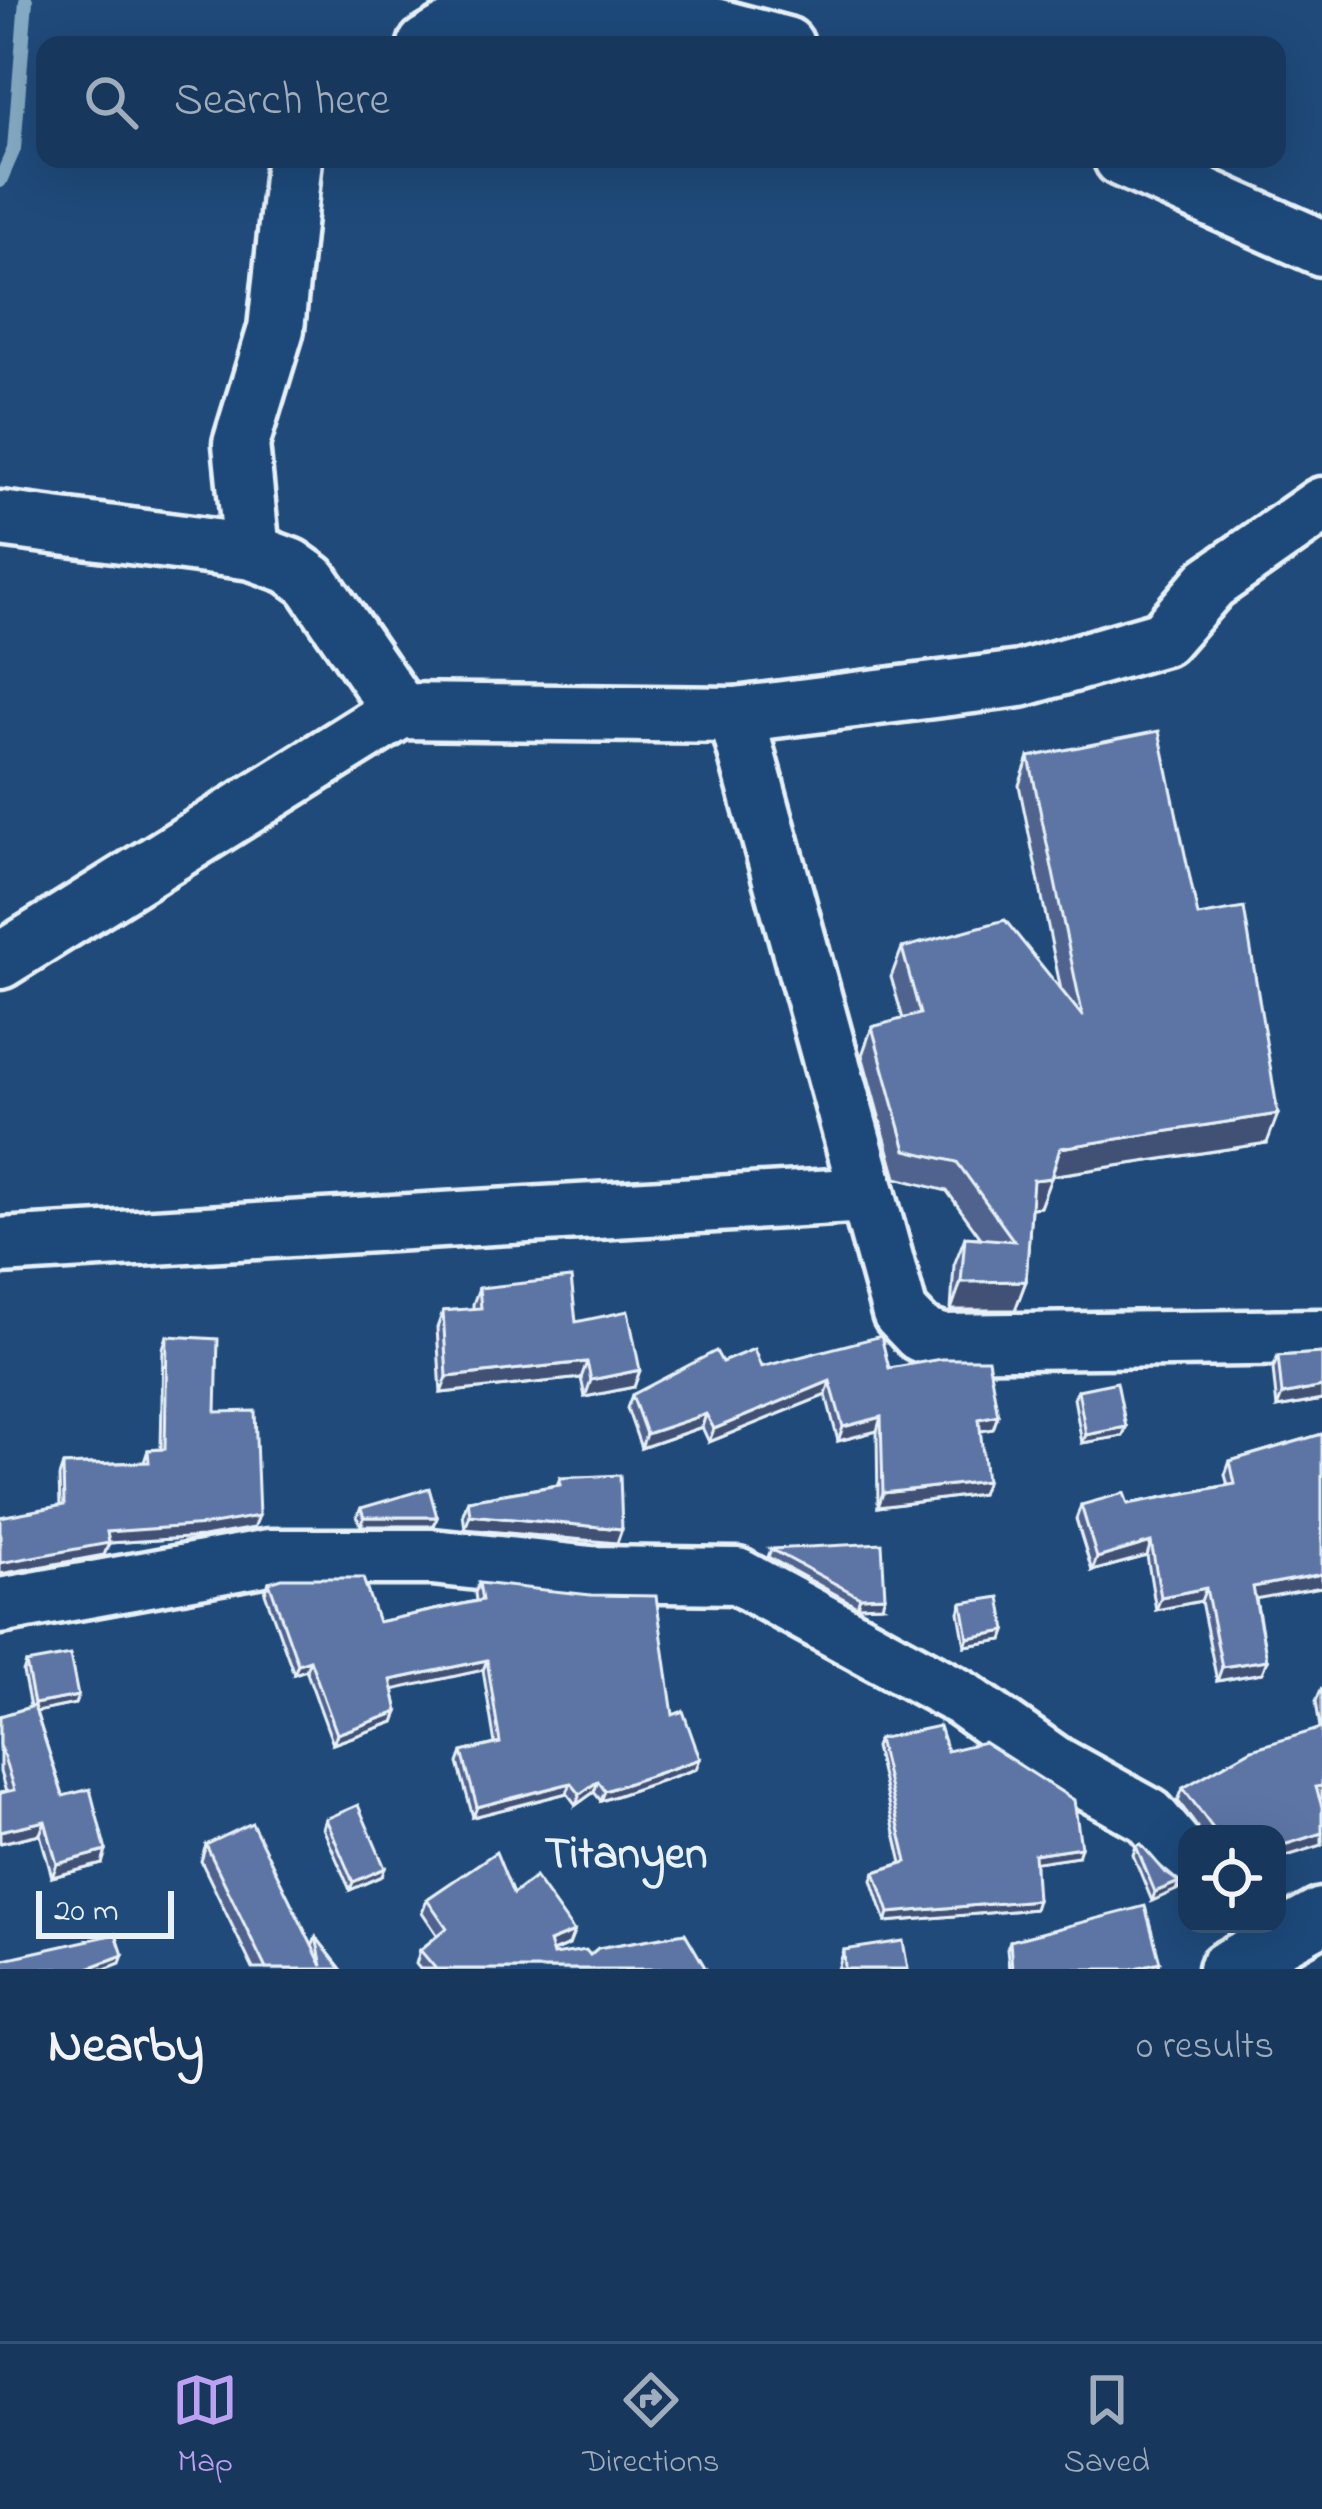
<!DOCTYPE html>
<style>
body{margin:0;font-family:"Indie Flower",sans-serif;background:#203f62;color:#f1f3f6}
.controls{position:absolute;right:36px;bottom:36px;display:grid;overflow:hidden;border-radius:24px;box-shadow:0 12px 48px #0002}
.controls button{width:108px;height:108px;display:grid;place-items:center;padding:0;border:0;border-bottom:3px solid #365272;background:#17385c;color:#f1f3f6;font:60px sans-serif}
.scale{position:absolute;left:36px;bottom:30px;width:138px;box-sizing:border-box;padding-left:12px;border:6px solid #e8f1f8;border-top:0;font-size:33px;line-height:42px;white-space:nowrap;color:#e8f1f8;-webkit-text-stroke:9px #1f4a7a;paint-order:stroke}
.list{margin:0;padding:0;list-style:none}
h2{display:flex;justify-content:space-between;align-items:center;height:156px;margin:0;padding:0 48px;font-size:51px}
h2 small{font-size:39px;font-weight:400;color:#9eacbb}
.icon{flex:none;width:66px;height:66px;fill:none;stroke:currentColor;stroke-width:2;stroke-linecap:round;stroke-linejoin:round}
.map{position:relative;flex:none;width:1322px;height:1969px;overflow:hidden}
.search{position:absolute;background:#17385c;box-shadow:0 12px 48px #0002;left:36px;right:36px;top:36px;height:132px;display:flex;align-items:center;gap:30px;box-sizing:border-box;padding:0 42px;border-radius:24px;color:#9eacbb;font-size:45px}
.sheet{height:372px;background:#17385c}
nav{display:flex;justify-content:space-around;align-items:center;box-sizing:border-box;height:168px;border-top:3px solid #365272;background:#17385c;font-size:33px;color:#9eacbb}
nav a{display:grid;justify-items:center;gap:6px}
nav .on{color:#bca0f2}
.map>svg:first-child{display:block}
</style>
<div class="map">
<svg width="1322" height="1969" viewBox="0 0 1322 1969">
<rect width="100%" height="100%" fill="#1f4a7a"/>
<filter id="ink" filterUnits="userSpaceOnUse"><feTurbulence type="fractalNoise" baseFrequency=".00833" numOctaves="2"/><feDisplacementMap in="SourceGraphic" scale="24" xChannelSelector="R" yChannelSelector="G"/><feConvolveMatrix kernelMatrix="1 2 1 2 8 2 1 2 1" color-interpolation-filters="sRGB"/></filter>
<g filter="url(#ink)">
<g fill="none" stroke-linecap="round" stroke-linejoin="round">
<!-- stream -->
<polyline stroke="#84a9c2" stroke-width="14" points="0,181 14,149 26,0"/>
<defs>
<g id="minor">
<polyline points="426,45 478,14 605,14 707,24 786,45"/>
<polyline points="1122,159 1322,248"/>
<polyline points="1322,505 1211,583 1163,638 1020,679 736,715 900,1313 920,1334 942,1342 1322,1337"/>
<polyline points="0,519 252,552 290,566 311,581 400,711"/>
<polyline points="252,552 241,444 276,329 294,159"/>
<polyline points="0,961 400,711 736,715"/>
<polyline points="0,1246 868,1195"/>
<polyline points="0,1606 269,1557 432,1557 591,1574 737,1576 961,1698 1055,1764 1149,1816 1187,1861"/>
<polyline points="1226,1969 1322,1916"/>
</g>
</defs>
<!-- minor casing -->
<use href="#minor" stroke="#e8f1f8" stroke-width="63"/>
<!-- minor -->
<use href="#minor" stroke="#1f4a7a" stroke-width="54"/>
</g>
<!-- wall -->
<g fill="#50648e" stroke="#e8f1f8" stroke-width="3">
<polygon points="1029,757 1198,916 1267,1143 1051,1176 1040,1207 1031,1208 1026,1281 1015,1310 951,1310 954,1265 965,1237 981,1238 947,1191 896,1178 862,1055 872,1027 903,1019 891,977 902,948 1061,990 1019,785"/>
<polygon points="479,1288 576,1322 640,1370 634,1387 585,1397 581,1378 441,1393 437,1328 443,1311 473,1309 473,1304"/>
<polygon points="167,1336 216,1412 254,1528 203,1537 109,1543 104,1555 0,1574 0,1517 60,1507 59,1477 63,1465 144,1462 148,1450 161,1449 163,1348"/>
<polygon points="1322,1353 1322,1400 1277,1408 1273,1369 1278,1356"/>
<polygon points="722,1362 761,1367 889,1368 998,1415 993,1429 980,1431 981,1494 878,1507 877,1431 838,1441 826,1395 709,1442 702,1427 641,1448 627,1408 632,1395"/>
<polygon points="1078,1390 1126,1427 1123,1436 1082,1443 1074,1398"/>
<polygon points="1322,1434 1256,1599 1267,1660 1262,1673 1217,1681 1201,1601 1156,1610 1147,1556 1092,1571 1076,1519 1081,1505 1128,1504 1228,1485 1225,1475 1230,1461"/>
<polygon points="560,1478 617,1543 465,1529 463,1514 468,1500 557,1485"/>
<polygon points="361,1508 437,1517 434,1526 361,1526 357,1516"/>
<polygon points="771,1549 882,1605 857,1606 768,1557"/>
<polygon points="269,1582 378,1622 476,1601 475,1593 479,1583 673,1715 696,1769 601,1801 594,1792 576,1805 567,1793 473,1817 458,1763 462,1752 495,1744 483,1670 393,1689 398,1712 394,1722 333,1744 306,1670 294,1674 265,1593"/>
<polygon points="962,1603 1006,1631 1003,1640 965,1646 959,1612"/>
<polygon points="26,1663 78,1696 75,1704 36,1712 63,1796 102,1864 52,1877 40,1834 0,1843 0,1793 6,1792 0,1772 0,1716 30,1707 23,1672"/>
<polygon points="1322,1687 1322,1798 1320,1799 1322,1807 1322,1845 1277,1859 1277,1834 1202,1834 1178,1801 1183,1788 1320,1728 1316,1701"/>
<polygon points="878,1739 947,1751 1078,1856 1035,1862 1034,1909 886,1922 872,1880 875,1872 902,1863 875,1747"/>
<polygon points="326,1819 382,1876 350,1890 323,1828"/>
<polygon points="206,1845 312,1947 316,1937 341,1969 253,1969 201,1861"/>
<polygon points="1136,1846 1179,1882 1176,1890 1152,1901 1133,1855"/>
<polygon points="513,1894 574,1932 569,1945 552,1952 553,1955 590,1955 706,1969 420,1969 416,1964 420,1950 438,1936 422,1912 427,1899"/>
<polygon points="1010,1941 1158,1969 1009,1969 1007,1949"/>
<polygon points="844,1950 908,1969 838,1969"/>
</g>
<!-- shaded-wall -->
<g fill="#415174" stroke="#e8f1f8" stroke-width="3">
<polygon points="1278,1114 1267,1143 1050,1176 1060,1148"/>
<polygon points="1051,1178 1040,1207 1023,1209 1033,1180"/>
<polygon points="1026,1281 1015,1310 951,1310 961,1282"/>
<polygon points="587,1362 581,1378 441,1393 447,1377"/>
<polygon points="640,1370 634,1387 585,1397 591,1380"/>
<polygon points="830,1381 826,1395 709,1442 714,1429"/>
<polygon points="1322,1387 1322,1400 1277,1408 1282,1395"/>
<polygon points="706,1414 702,1427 641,1448 646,1434"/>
<polygon points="998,1415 993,1429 974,1432 979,1419"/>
<polygon points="881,1417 877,1431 838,1441 843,1427"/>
<polygon points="1126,1427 1123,1436 1082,1443 1086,1435"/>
<polygon points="986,1481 981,1494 878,1507 883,1493"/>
<polygon points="470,1515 622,1529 617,1543 465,1529"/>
<polygon points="259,1516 254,1528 203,1537 109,1543 104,1555 0,1574 0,1563 107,1532"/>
<polygon points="364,1517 437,1517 434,1526 361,1526"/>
<polygon points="1151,1542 1147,1556 1092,1571 1097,1558"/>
<polygon points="1322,1574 1322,1587 1249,1600 1253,1587"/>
<polygon points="1206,1588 1201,1601 1156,1610 1161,1597"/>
<polygon points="885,1596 882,1605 857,1606 860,1597"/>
<polygon points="1006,1631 1003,1640 965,1646 968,1638"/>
<polygon points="310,1660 306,1670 294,1674 298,1664"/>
<polygon points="487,1660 483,1670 388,1691 391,1680"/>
<polygon points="1267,1660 1262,1673 1217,1681 1222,1667"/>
<polygon points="78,1696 75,1704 31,1713 34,1704"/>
<polygon points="398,1712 394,1722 333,1744 337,1734"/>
<polygon points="700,1759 696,1769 601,1801 605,1791"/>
<polygon points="598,1781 594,1792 576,1805 580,1794"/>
<polygon points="571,1783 567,1793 473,1817 477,1807"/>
<polygon points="45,1821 40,1834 0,1843 0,1831"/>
<polygon points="1322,1833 1322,1845 1277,1859 1277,1847"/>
<polygon points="1081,1847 1078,1856 1031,1863 1034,1854"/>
<polygon points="106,1851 102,1864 52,1877 57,1864"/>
<polygon points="385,1868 382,1876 350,1890 353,1882"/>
<polygon points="1179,1882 1176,1890 1152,1901 1155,1892"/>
<polygon points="1037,1900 1034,1909 886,1922 889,1913"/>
<polygon points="574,1932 569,1945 545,1955 549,1942"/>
<polygon points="123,1955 120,1963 105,1969 86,1969"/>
<polygon points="1160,1962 1158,1969 1132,1969"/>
</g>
<!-- building -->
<g fill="#5d74a5" stroke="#e8f1f8" stroke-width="3">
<polygon points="1159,731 1198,916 1244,908 1278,1114 1060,1148 1051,1178 1033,1180 1026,1281 961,1282 965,1237 1014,1241 957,1162 906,1150 872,1027 920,1014 902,948 1005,920 1083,1017 1029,757"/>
<polygon points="571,1278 576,1322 628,1311 640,1370 591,1380 587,1362 447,1377 443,1311 481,1308 479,1288"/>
<polygon points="167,1336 218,1339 216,1412 255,1411 259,1516 207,1525 107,1532 109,1543 0,1563 0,1517 64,1505 63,1465 149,1462 148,1450 165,1449"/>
<polygon points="881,1336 889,1368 941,1359 988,1359 998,1415 979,1419 986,1481 883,1493 881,1417 843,1427 830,1381 714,1429 706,1414 646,1434 632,1395 716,1351 722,1362 754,1349 761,1367"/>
<polygon points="1322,1353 1322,1387 1282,1395 1278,1356"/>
<polygon points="1117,1382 1126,1427 1086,1435 1078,1390"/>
<polygon points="1322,1434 1322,1574 1253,1587 1267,1660 1222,1667 1206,1588 1161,1597 1151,1542 1097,1558 1081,1505 1124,1493 1128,1504 1235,1484 1230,1461"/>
<polygon points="620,1475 622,1529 470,1515 468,1500 560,1485 560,1478"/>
<polygon points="429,1488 437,1517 364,1517 361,1508"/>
<polygon points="882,1543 885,1596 860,1597 771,1549"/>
<polygon points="282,1578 363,1578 378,1622 482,1600 479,1583 591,1595 656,1596 673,1715 683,1711 700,1759 605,1791 598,1781 580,1794 571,1783 477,1807 462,1752 500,1743 487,1660 391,1680 398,1712 337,1734 310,1660 298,1664 269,1582"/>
<polygon points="1000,1597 1006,1631 968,1638 962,1603"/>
<polygon points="70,1655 78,1696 34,1704 26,1663"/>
<polygon points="34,1706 63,1796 90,1789 106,1851 57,1864 45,1821 0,1831 0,1793 14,1790 0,1745 0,1716"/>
<polygon points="939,1726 947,1751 984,1742 1074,1800 1081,1847 1034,1854 1037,1900 889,1913 875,1872 907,1862 878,1739"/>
<polygon points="1322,1728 1322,1786 1316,1787 1322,1807 1322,1833 1277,1847 1277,1834 1217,1834 1183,1788 1252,1749"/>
<polygon points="358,1805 385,1868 353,1882 326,1819"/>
<polygon points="252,1823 322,1966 316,1937 341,1969 266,1969 206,1845"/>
<polygon points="1141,1844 1166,1873 1179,1882 1155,1892 1136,1846"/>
<polygon points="496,1852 513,1894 535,1877 574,1932 549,1942 553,1955 586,1950 590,1955 598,1948 685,1933 706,1969 436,1969 420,1950 447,1928 427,1899"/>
<polygon points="1145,1906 1160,1962 1132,1969 1012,1969 1010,1941"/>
<polygon points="116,1934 123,1955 86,1969 0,1969 0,1960"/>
<polygon points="903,1941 908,1969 845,1969 844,1950"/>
</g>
</g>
<g text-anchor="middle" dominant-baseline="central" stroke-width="10" stroke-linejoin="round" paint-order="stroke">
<!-- quarter labels -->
<g font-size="45" font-weight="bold" fill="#e8f1f8" stroke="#1f4a7a">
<text x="626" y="1856">Titanyen</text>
</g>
</g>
</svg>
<div class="controls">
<button><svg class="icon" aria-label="locate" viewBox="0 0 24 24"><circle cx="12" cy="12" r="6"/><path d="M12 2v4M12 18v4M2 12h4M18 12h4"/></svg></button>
</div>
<div class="scale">20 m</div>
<div class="search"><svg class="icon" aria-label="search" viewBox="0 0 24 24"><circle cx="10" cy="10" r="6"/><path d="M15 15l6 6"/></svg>Search here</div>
</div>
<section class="sheet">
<h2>Nearby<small>0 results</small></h2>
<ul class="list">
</ul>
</section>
<nav>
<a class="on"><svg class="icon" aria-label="map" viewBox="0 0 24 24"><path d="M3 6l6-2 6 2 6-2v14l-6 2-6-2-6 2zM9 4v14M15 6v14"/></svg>Map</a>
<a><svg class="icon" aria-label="directions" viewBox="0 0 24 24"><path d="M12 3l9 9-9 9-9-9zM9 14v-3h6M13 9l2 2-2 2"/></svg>Directions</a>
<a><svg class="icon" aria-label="saved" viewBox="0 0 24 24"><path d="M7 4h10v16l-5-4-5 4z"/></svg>Saved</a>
</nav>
